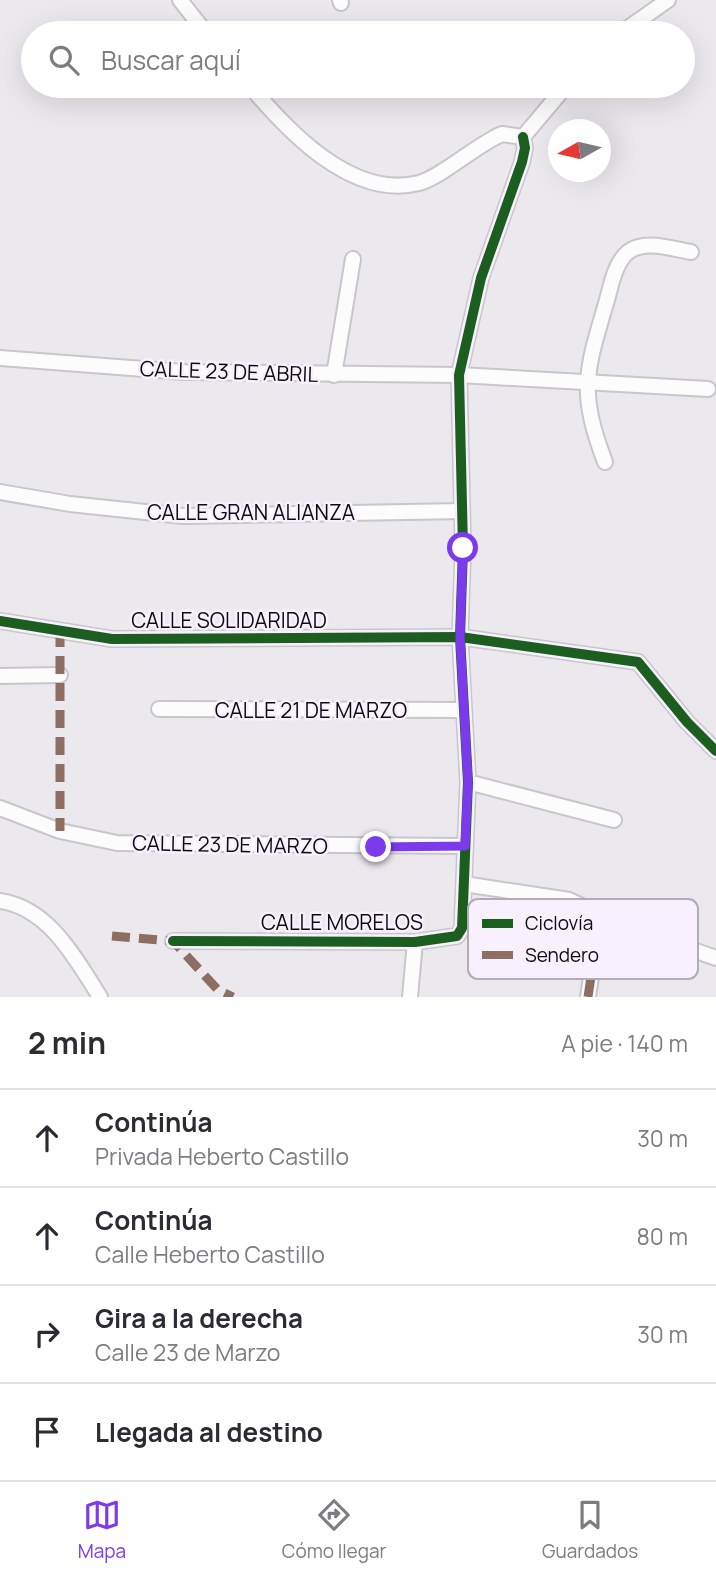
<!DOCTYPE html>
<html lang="es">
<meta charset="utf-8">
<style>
body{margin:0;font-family:Manrope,sans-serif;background:#f7f7f7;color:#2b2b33}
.compass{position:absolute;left:548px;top:119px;width:63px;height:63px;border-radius:50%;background:#fff;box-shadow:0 7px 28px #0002;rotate:262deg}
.stop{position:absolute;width:21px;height:21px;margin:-16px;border:5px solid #7c3aed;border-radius:50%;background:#fff}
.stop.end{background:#7c3aed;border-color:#fff;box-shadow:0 2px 7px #0008}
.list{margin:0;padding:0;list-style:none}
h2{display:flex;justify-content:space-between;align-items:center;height:91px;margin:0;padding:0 28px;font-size:30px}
h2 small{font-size:23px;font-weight:400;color:#7c7c81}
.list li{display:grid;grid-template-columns:46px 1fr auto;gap:21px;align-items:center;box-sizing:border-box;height:98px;padding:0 28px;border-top:2px solid #e1e1e2}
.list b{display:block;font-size:26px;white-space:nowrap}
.list p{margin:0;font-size:23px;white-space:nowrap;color:#7c7c81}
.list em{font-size:23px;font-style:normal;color:#7c7c81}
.icon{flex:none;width:38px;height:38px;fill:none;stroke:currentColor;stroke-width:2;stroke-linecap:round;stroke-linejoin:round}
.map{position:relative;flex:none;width:716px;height:997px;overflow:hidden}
.search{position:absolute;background:#fff;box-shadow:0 7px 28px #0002;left:21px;right:21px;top:21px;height:77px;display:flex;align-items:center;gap:18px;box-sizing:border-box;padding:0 24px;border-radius:38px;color:#7c7c81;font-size:26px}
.sheet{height:483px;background:#fff}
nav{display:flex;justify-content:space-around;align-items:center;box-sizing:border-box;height:98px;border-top:2px solid #e1e1e2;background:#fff;font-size:19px;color:#7c7c81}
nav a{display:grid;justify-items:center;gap:4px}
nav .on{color:#7c3aed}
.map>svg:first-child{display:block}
</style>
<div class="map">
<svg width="716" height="997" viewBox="0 0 716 997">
<rect width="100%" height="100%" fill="#ebe8ee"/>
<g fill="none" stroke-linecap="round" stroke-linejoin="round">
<defs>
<g id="street">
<polyline points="180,0 206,33"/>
<polyline points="340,0 341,3"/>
<polyline points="182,33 198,23"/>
<polyline points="621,33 668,0"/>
<path d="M250 86C288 131 352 200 419 183 443 176 476 145 502 134L523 137"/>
<polyline points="523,137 566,86"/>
<polyline points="0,358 183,372 459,375 708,389"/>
<polyline points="334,375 353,259"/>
<path d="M605 462C578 391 586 371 607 300 611 285 615 263 628 252 645 239 672 249 691 252"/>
<polyline points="0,492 70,504 183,516 462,511"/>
<polyline points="0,621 112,639 460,637 638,662 687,722 716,751"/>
<polyline points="0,676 60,675"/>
<polyline points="159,709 462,710"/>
<polyline points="468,782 614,820"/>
<polyline points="0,808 60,831 117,843 465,846"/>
<polyline points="464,884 569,900 622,925 716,958"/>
<path d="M0 901C49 908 76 959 100 997"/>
<polyline points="173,941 415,942 457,936 462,928 468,782 460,637 463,548 459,375 481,278 522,162 525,148 523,137"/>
<polyline points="410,997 415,942"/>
<polyline points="588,997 600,916"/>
</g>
</defs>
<!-- street casing -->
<use href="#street" stroke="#c9c6cb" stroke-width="18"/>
<!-- street -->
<use href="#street" stroke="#fcfcfc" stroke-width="14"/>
<!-- quiet -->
<g stroke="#8d6e63" stroke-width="9" stroke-dasharray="18 9" stroke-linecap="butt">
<polyline points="60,629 60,831"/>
<polyline points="112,936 173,941 218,990 233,997"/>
<polyline points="588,997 600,916"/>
</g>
<defs>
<g id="cycleway">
<polyline points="0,621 112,639 460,637 638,662 687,722 716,751"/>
<polyline points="173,941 415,942 457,936 462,928 468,782 460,637 463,548 459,375 481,278 522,162 525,148 523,137"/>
</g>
</defs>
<!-- cycleway casing -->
<use href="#cycleway" stroke="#f8f1fd" stroke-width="15"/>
<!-- cycleway -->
<use href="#cycleway" stroke="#1b5e20" stroke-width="10"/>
</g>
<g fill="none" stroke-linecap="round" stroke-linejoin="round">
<!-- route -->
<polyline stroke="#7c3aed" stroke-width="9" points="376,847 465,846 468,782 460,637 463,548"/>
</g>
<g text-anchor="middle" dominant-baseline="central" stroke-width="5" stroke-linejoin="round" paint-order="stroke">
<!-- street labels -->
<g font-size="21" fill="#0e0c11" stroke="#f8f1fd">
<text transform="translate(229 371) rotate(2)">CALLE 23 DE ABRIL</text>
<text x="251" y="512">CALLE GRAN ALIANZA</text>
<text x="229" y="620">CALLE SOLIDARIDAD</text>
<text x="311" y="710">CALLE 21 DE MARZO</text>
<text transform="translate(230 844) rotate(1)">CALLE 23 DE MARZO</text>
<text x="342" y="922">CALLE MORELOS</text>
</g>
</g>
<!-- legend -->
<rect x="468" y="899" width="230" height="80" rx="10" fill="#f8f1fd" stroke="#b2acb6" stroke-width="2"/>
<rect x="482" y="919" width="31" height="9" fill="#1b5e20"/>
<rect x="482" y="951" width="31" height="8" fill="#8d6e63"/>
<g font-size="19" fill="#0e0c11">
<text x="525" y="930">Ciclovía</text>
<text x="525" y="962">Sendero</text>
</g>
</svg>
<svg class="compass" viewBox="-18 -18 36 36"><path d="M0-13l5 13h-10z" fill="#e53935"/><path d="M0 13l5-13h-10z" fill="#7c7c81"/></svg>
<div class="stop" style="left:463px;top:548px"></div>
<div class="stop end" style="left:376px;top:847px"></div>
<div class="search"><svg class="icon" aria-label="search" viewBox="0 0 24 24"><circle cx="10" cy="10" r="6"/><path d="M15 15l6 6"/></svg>Buscar aquí</div>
</div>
<section class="sheet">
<h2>2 min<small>A pie · 140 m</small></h2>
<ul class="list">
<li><svg class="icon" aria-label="ahead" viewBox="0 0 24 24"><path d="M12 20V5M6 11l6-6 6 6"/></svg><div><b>Continúa</b><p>Privada Heberto Castillo</p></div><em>30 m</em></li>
<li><svg class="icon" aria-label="ahead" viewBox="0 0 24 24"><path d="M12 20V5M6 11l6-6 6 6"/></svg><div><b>Continúa</b><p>Calle Heberto Castillo</p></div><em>80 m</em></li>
<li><svg class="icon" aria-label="right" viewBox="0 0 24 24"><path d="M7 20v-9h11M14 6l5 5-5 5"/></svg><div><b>Gira a la derecha</b><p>Calle 23 de Marzo</p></div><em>30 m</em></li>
<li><svg class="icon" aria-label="arrive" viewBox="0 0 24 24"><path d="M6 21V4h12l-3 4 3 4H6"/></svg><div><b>Llegada al destino</b></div></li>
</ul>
</section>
<nav>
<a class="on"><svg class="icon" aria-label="map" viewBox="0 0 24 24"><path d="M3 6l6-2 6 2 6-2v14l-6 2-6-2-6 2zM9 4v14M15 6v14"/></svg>Mapa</a>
<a><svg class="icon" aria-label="directions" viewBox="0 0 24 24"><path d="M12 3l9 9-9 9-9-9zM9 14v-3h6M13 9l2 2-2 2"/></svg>Cómo llegar</a>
<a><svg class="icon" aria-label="saved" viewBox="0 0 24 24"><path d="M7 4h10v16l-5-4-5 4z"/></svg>Guardados</a>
</nav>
